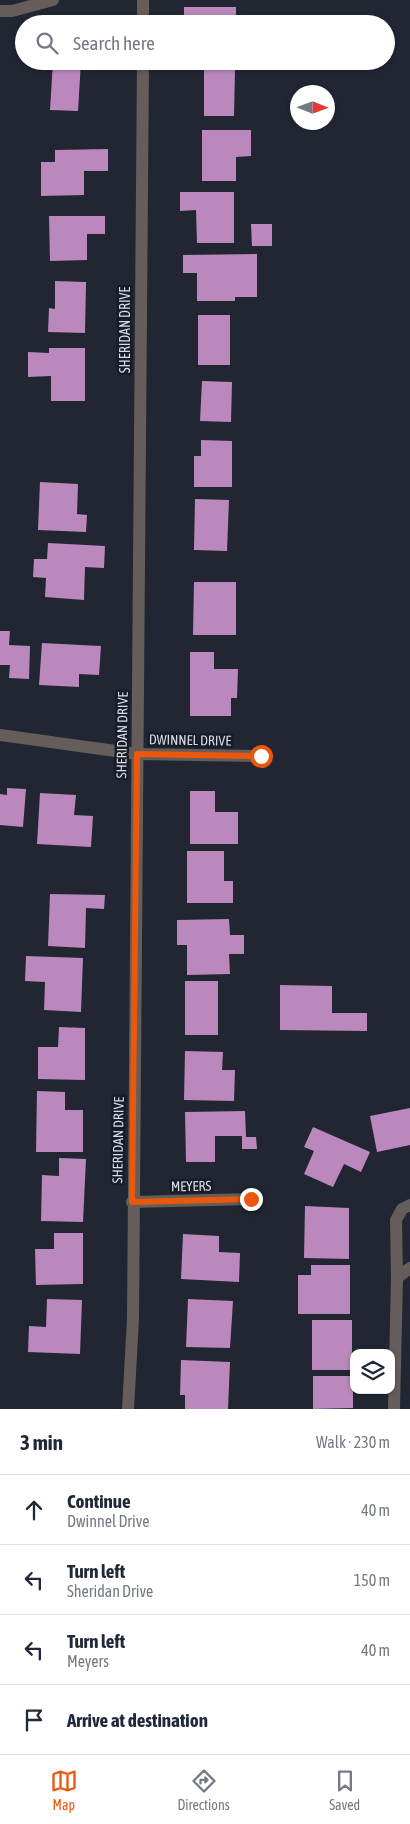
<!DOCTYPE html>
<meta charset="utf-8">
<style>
body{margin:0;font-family:"Asap Condensed",sans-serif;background:#f6f6f7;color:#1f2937}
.controls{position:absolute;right:15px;bottom:15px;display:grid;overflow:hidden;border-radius:10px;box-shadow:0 1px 4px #0004}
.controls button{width:45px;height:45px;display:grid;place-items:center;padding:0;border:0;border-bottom:1px solid #e0e1e3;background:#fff;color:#1f2937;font:25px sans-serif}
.compass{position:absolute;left:290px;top:85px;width:45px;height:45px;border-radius:50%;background:#fff;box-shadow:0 1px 4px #0004;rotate:91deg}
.stop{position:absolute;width:15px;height:15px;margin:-11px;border:4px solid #ea580c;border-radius:50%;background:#fff}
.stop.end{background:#ea580c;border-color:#fff;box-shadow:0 1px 5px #0008}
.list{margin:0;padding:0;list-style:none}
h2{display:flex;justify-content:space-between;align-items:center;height:65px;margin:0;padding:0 20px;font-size:21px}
h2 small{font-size:16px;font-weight:400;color:#747a83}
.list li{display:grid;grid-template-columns:32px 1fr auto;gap:15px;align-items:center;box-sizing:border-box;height:70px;padding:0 20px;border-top:1px solid #e0e1e3}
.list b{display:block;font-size:19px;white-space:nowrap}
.list p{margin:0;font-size:16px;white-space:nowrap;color:#747a83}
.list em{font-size:16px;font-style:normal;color:#747a83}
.icon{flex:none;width:28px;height:28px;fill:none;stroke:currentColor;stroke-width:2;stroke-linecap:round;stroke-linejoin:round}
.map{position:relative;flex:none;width:410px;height:1409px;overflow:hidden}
.search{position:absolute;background:#fff;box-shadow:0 1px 4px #0004;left:15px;right:15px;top:15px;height:55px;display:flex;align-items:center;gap:12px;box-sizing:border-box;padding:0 18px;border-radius:28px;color:#747a83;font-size:19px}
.sheet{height:345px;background:#fff}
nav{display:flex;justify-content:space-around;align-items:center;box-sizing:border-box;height:70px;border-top:1px solid #e0e1e3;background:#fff;font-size:14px;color:#747a83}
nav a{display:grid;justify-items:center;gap:2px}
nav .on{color:#ea580c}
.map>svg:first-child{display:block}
</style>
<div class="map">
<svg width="410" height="1409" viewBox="0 0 410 1409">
<rect width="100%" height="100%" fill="#212632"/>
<!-- building -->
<g fill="#ba88bc">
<polygon points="184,7 236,7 236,24 184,22"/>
<polygon points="53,61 81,61 78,111 50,110"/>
<polygon points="248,61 274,61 274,65 248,66"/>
<polygon points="204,70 235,70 234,116 204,116"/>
<polygon points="202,130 251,130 251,156 236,157 236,181 202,181"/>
<polygon points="108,149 108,171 84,171 84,195 41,196 41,162 55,162 55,150"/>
<polygon points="180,192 234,192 234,243 197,243 196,210 180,211"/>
<polygon points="49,216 105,216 105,234 87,234 87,260 50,261"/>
<polygon points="251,224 272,224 272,246 252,246"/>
<polygon points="257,254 257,297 235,297 235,301 197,301 197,273 183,273 183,255"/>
<polygon points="55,281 86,282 85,333 48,332 49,308 55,309"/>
<rect x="198" y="315" width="32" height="50"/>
<polygon points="49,348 85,348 85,401 51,401 51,376 28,377 28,352 49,353"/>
<polygon points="202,381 232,382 231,422 200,421"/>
<polygon points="201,440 232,441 232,487 194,487 194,456 201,456"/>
<polygon points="40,482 78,484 77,514 87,515 86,532 38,530"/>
<polygon points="195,499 229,500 227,551 194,550"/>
<polygon points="48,543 105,546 104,568 85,567 84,600 45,597 46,578 33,577 34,559 47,559"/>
<polygon points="194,582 236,582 236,635 193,635"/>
<polygon points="0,631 10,631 9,645 30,646 29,679 9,678 10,665 0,665"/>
<polygon points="42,643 101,646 99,675 79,674 79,687 39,685"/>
<polygon points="190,652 214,652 214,669 238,669 237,698 231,698 231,716 190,716"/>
<polygon points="7,788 26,789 23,827 0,825 0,794 7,795"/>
<polygon points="190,791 215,791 215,812 238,812 238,844 190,844"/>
<polygon points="40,793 76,795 74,815 93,816 91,847 37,844"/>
<polygon points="187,851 224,851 224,881 233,881 233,903 187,903"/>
<polygon points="50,894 105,895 104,909 86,908 85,948 48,946"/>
<polygon points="229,919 230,935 244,935 244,954 229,954 230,974 187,975 187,945 177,945 177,920"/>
<polygon points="26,956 83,958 81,1012 44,1010 45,982 25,981"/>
<rect x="185" y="981" width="33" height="54"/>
<polygon points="280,985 332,986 332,1013 367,1013 367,1031 280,1030"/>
<polygon points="59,1027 85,1028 85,1080 38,1079 38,1047 58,1047"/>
<polygon points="185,1051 223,1052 222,1070 235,1070 234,1101 184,1100"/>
<polygon points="37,1091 65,1092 65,1110 83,1110 83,1152 36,1152"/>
<polygon points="410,1108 410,1145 377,1152 370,1116"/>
<polygon points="245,1111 246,1137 256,1137 257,1149 242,1149 242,1136 215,1136 215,1162 186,1162 185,1112"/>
<polygon points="313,1127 370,1152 361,1172 344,1164 333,1187 304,1174 314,1151 304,1147"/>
<polygon points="59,1158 86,1159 83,1222 41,1221 42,1175 59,1176"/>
<polygon points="305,1206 349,1208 349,1259 304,1258"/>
<polygon points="54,1233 83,1233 83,1284 36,1285 35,1249 54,1249"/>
<polygon points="183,1234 219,1236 219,1252 240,1253 239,1282 181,1279"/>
<polygon points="311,1265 350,1265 350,1314 298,1314 298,1275 311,1275"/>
<polygon points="47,1299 82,1300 80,1354 28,1352 29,1326 46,1327"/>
<polygon points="188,1299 233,1301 230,1348 186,1347"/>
<rect x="312" y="1320" width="40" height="50"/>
<polygon points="181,1360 230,1362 228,1409 185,1409 185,1395 180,1395"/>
<polygon points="313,1376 353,1376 353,1408 313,1409"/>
</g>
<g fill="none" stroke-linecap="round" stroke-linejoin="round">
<!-- minor -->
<g stroke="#655d5a" stroke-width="12">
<polyline points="0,11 12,11 53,0"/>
<polyline points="143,24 143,0"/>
<polyline points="0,735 137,754 261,756"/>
<polyline points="132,1202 251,1199"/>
<polyline points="397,1278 396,1220 402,1209 410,1205"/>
<polyline points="128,1409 133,1319 143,61"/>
<polyline points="394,1409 397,1278 410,1268"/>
</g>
</g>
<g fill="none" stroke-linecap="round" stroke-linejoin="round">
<!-- route -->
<polyline stroke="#ea580c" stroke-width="6" points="251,1199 132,1202 137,754 261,756"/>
</g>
<g text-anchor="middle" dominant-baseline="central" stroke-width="5" stroke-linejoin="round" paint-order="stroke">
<!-- street labels -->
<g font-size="14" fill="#d9dce5" stroke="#181c28">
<text transform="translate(125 330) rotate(-90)">SHERIDAN DRIVE</text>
<text transform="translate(122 735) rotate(-89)">SHERIDAN DRIVE</text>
<text transform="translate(190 740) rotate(1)">DWINNEL DRIVE</text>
<text transform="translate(118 1140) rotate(-89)">SHERIDAN DRIVE</text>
<text transform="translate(191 1186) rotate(-1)">MEYERS</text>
</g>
</g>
</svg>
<div class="controls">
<button><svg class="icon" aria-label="layers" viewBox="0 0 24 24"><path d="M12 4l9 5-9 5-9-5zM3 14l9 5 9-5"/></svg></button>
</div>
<svg class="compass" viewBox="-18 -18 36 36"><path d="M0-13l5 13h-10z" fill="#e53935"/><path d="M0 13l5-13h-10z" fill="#747a83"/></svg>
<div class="stop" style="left:261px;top:756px"></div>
<div class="stop end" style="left:251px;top:1199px"></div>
<div class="search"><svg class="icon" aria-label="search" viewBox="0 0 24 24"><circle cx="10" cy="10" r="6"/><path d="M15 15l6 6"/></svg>Search here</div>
</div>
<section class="sheet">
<h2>3 min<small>Walk · 230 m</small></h2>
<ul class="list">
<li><svg class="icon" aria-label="ahead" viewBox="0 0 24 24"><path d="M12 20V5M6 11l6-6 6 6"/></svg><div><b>Continue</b><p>Dwinnel Drive</p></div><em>40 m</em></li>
<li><svg class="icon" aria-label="left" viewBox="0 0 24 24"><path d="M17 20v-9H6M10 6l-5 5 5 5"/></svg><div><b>Turn left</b><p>Sheridan Drive</p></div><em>150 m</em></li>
<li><svg class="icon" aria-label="left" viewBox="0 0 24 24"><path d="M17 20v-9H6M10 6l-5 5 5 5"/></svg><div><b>Turn left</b><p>Meyers</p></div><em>40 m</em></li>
<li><svg class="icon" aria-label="arrive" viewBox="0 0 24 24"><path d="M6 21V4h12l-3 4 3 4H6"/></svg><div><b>Arrive at destination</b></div></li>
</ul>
</section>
<nav>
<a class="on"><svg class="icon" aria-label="map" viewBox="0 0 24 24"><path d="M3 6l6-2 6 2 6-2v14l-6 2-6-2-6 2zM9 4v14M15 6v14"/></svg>Map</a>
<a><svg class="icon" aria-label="directions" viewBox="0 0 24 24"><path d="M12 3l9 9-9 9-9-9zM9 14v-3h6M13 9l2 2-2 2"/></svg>Directions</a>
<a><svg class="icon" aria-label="saved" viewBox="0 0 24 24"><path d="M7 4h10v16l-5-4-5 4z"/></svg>Saved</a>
</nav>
